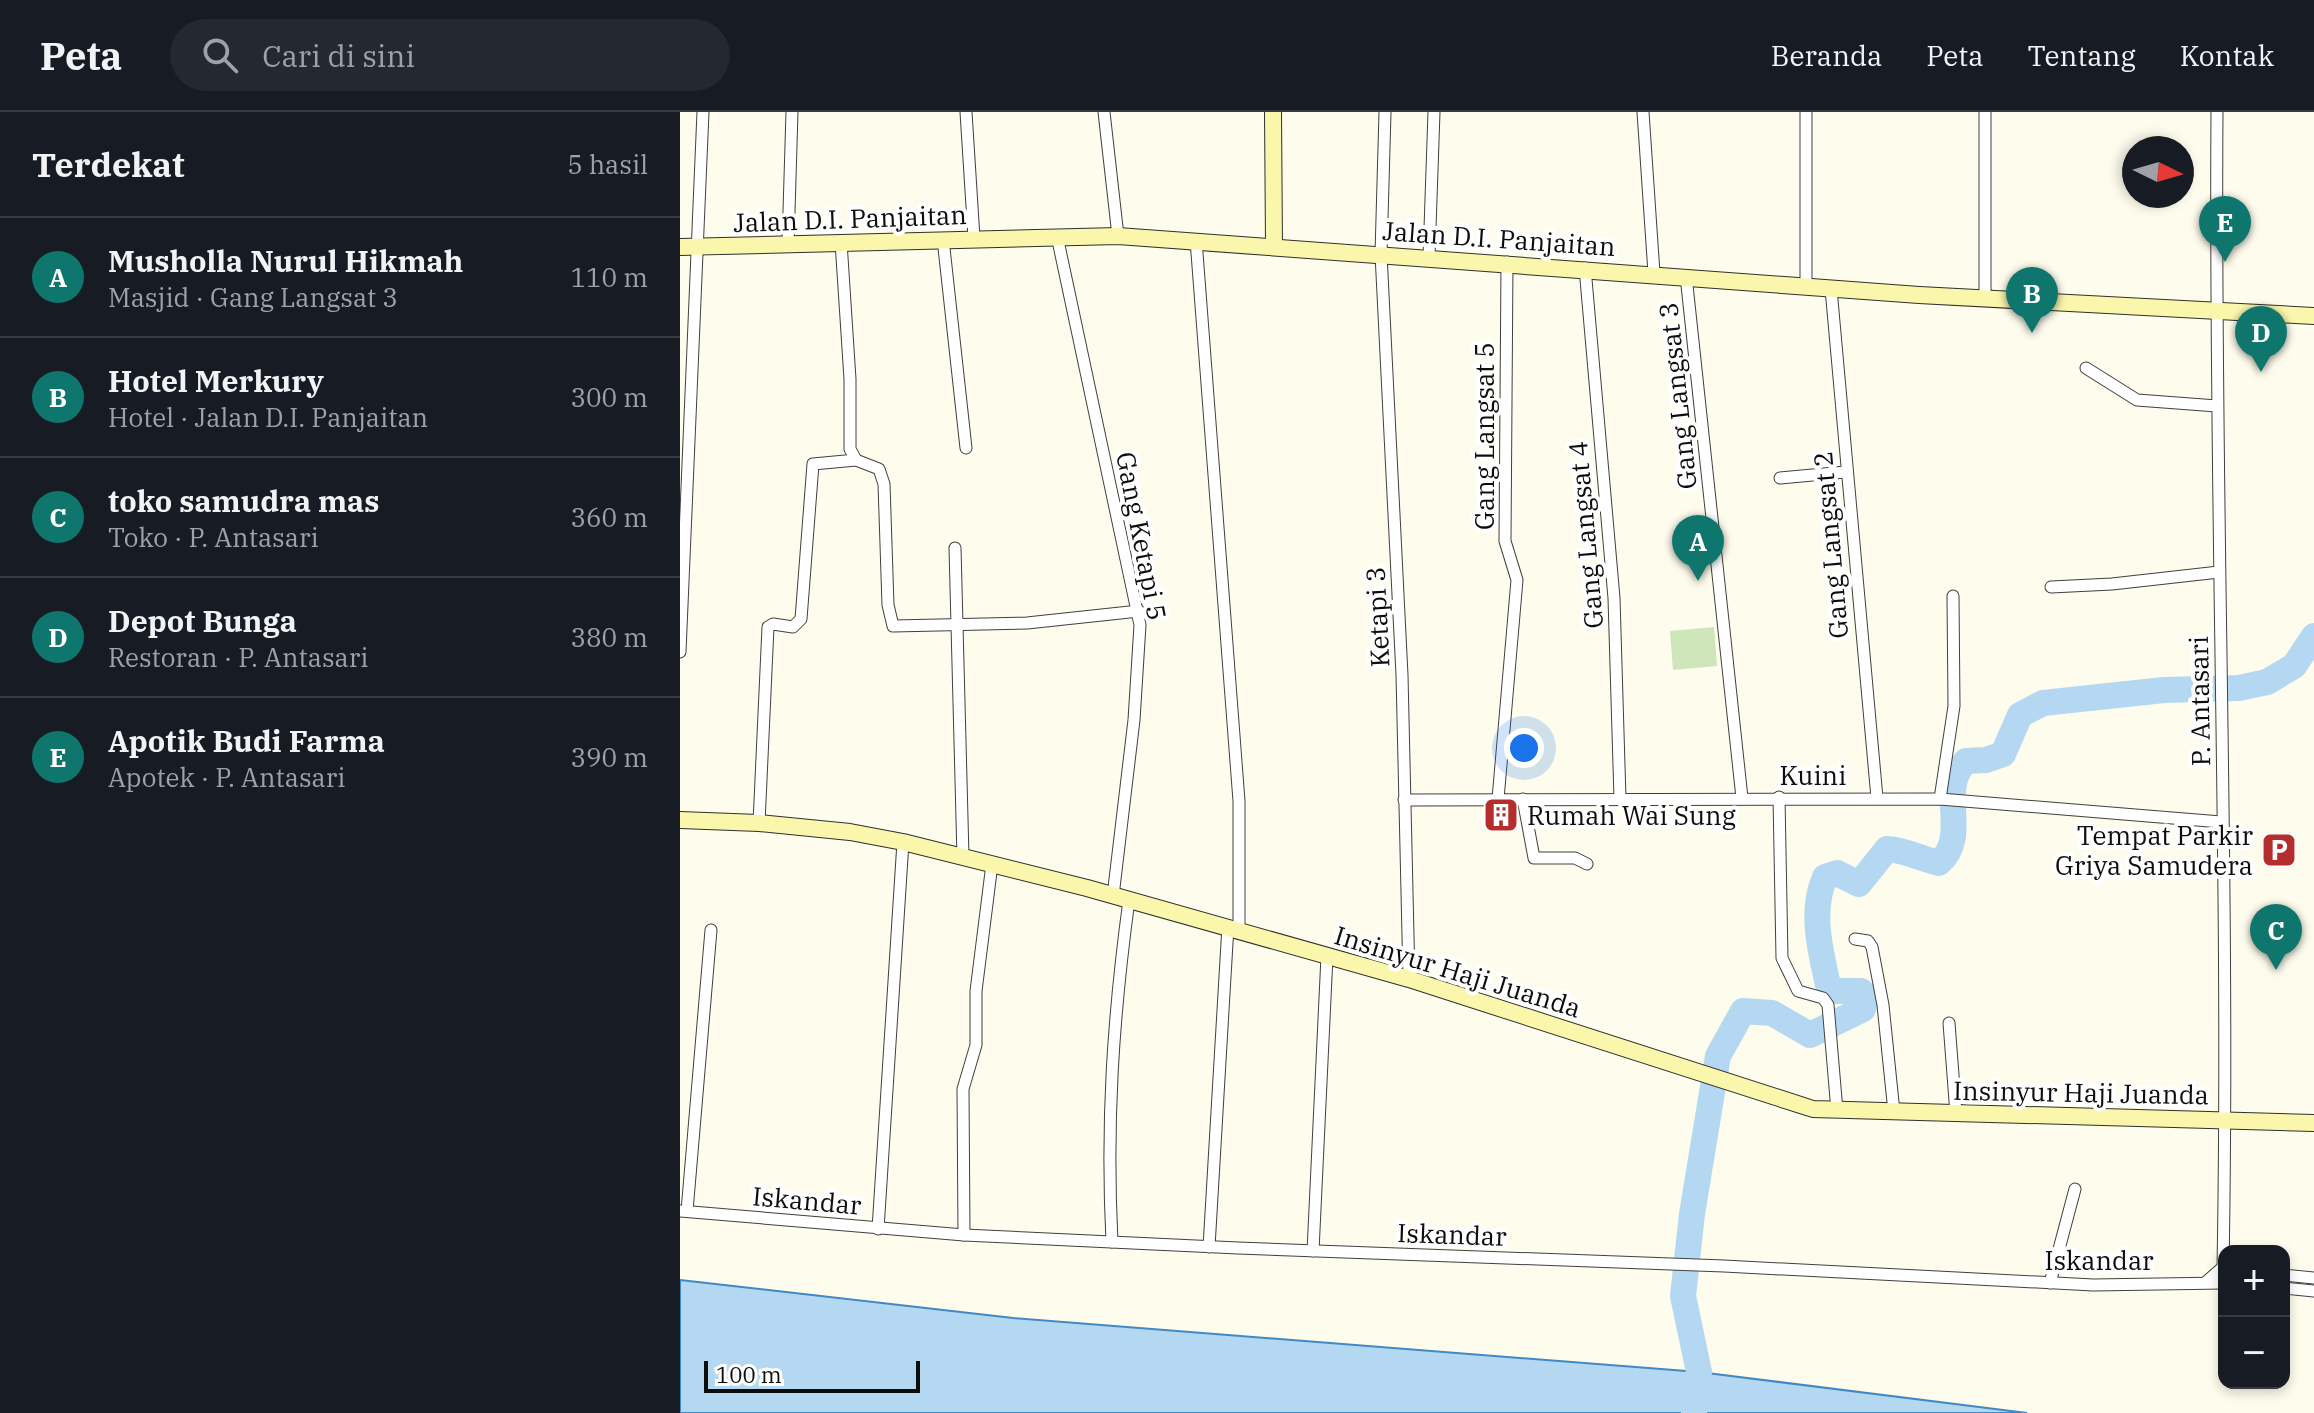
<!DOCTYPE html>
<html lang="id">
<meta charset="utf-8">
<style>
body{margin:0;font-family:"IBM Plex Serif",serif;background:#242831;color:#f1f3f6}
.controls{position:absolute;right:24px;bottom:24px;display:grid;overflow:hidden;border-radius:16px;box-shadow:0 4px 12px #0003}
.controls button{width:72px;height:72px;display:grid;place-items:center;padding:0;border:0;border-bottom:2px solid #363941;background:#171b24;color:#f1f3f6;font:40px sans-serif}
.compass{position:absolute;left:1442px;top:24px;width:72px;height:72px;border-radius:50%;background:#171b24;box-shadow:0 4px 12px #0003;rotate:95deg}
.scale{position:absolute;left:24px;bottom:20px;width:216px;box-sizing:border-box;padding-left:8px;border:4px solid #0d0d0d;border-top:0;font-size:22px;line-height:28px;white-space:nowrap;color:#0d0d0d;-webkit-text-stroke:6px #fff;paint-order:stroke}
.you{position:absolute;left:844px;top:636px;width:28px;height:28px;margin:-20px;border:6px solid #fff;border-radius:50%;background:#1a73e8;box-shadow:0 0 0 12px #1a73e833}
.badge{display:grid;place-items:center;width:52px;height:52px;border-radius:50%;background:#0f766e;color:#fff;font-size:26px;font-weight:700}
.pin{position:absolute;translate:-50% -66px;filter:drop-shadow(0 2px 4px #0008)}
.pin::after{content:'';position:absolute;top:42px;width:28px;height:24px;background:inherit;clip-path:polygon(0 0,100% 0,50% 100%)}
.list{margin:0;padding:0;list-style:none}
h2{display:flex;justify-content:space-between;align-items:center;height:104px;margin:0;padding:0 32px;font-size:34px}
h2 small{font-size:26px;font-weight:400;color:#9ea1a6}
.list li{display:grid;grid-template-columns:52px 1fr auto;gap:24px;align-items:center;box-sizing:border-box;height:120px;padding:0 32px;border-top:2px solid #363941}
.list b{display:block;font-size:30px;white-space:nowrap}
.list p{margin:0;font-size:26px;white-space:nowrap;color:#9ea1a6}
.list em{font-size:26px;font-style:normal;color:#9ea1a6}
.icon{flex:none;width:44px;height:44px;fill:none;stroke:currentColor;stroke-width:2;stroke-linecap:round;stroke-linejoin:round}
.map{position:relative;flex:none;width:1634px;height:1301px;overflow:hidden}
header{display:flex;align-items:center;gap:48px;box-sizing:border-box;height:112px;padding:0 40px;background:#171b24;border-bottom:2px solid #363941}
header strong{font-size:38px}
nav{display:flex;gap:44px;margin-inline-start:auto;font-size:28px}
.search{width:560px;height:72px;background:#242831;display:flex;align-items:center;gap:20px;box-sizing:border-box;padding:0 28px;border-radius:44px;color:#9ea1a6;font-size:30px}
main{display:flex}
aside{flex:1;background:#171b24}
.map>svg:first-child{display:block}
</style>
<header>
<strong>Peta</strong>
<div class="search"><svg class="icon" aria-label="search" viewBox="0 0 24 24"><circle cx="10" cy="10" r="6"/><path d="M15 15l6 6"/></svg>Cari di sini</div>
<nav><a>Beranda</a><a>Peta</a><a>Tentang</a><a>Kontak</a></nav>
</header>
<main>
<aside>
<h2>Terdekat<small>5 hasil</small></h2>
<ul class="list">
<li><span class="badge">A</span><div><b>Musholla Nurul Hikmah</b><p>Masjid · Gang Langsat 3</p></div><em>110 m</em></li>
<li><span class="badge">B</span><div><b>Hotel Merkury</b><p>Hotel · Jalan D.I. Panjaitan</p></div><em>300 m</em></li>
<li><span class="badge">C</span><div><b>toko samudra mas</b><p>Toko · P. Antasari</p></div><em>360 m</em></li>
<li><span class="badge">D</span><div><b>Depot Bunga</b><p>Restoran · P. Antasari</p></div><em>380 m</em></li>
<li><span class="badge">E</span><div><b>Apotik Budi Farma</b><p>Apotek · P. Antasari</p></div><em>390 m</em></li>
</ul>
</aside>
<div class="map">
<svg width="1634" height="1301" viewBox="0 0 1634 1301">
<rect width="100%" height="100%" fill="#fefced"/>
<!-- green -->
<polygon fill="#cee6b9" points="1034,515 1037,554 993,558 990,519"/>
<!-- water -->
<polygon fill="#b5d8f2" stroke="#4089c5" stroke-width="2" points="0,1168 333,1206 1019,1260 1347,1301 0,1301"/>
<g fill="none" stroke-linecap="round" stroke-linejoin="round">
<!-- river -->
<path stroke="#b5d8f2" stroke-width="26" d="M1014 1301 1019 1260 1003 1184 1012 1102 1038 944 1063 899 1092 901 1130 923 1183 897 1186 884 1181 879H1155L1148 873C1140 837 1130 799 1145 765L1157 761 1179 772 1207 737C1226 738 1241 747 1259 751 1291 723 1256 678 1286 649L1306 648 1323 642 1340 603 1363 591 1484 578 1559 576 1587 570 1614 554 1634 524"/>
<defs>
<g id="street">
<polyline points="286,0 294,126"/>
<polyline points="424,0 438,124"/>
<polyline points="705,0 701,142 722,563 729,867"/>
<polyline points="963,0 974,161"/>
<polyline points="377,124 460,513 454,608 433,784"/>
<polyline points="263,127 286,336"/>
<polyline points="516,128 559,689 559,817"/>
<polyline points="161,130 170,267 170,337 176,348 199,357 204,372 208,493 213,514 347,511 459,499"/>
<polyline points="108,132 112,0"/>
<polyline points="749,145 754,0"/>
<polyline points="905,156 934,486 940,687"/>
<polyline points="1006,164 1062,686"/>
<polyline points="1126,174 1126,0"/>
<polyline points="1151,177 1197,686"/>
<polyline points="1305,187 1305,0"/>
<polyline points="1406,256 1457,288 1537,294"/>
<polyline points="1100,366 1165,360"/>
<polyline points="275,436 283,745"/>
<polyline points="1371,475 1432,472 1539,460"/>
<polyline points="0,540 23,0"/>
<polyline points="1099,685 1102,846 1118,879 1143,886 1148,893 1157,999"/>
<polyline points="818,687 837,468 825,429 827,150"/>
<polyline points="843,687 854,746 895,746 907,752"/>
<polyline points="1260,687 1274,594 1273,484"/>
<polyline points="724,688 1260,687 1541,710"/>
<polyline points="79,711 88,515 93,512 113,515 121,507 133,352 176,348"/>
<polyline points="1175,827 1188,829 1192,835 1203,893 1214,1000"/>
<polyline points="1269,911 1276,1002"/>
<polyline points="0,1099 284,1123 558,1136 1044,1154 1413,1173 1544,1171"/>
<polyline points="7,1099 31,818"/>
<polyline points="198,1117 223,730"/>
<polyline points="284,1123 283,977 296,933 296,879 312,752"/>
<path d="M432 1130C426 1011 433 906 449 788"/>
<polyline points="529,1135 548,814"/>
<polyline points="633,1139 647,844"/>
<polyline points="1604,1163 1634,1166"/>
<path d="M1526 1170 1543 1155C1550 770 1534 385 1537 0"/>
<polyline points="1370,1171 1395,1077"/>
<polyline points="1604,1176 1634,1179"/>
</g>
<g id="secondary">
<polyline points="593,0 594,133"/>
<polyline points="0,135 438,124 1239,183 1634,204"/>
<polyline points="0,708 79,711 170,720 223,730 407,776 729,867 1133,997 1634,1011"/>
</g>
</defs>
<!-- street casing -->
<use href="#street" stroke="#404040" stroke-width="13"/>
<!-- secondary casing -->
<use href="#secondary" stroke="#2f2f2f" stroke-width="18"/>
<!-- street -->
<use href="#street" stroke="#fff" stroke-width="11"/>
<!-- secondary -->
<use href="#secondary" stroke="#faf6ac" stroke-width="16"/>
</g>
<!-- icons -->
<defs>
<symbol id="building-square" viewBox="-11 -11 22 22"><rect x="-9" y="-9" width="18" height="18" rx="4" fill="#b42e2d" stroke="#fff"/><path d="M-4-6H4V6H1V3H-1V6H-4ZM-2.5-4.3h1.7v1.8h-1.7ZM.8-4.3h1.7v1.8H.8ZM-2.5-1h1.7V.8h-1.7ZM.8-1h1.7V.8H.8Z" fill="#fff"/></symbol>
<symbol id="parking-square" viewBox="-11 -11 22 22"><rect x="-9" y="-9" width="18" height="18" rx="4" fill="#b42e2d" stroke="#fff"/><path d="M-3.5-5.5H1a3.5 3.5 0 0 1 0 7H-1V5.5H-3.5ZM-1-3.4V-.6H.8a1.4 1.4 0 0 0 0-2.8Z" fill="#fff"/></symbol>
</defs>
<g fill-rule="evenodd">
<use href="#building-square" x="801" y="683" width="40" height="40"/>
<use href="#parking-square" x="1579" y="718" width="40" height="40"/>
</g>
<g text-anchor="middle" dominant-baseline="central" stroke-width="8" stroke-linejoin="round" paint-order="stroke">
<!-- street labels -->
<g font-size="26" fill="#0d0d0d" stroke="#fff">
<text transform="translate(170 106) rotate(-2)">Jalan D.I. Panjaitan</text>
<text transform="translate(819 126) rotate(4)">Jalan D.I. Panjaitan</text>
<text transform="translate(997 284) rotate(-96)">Gang Langsat 3</text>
<text transform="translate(804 324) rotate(-90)">Gang Langsat 5</text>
<text transform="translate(905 423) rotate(-95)">Gang Langsat 4</text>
<text transform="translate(462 424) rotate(79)">Gang Ketapi 5</text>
<text transform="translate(1150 433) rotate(-95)">Gang Langsat 2</text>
<text transform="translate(697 505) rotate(-93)">Ketapi 3</text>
<text transform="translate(1519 589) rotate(-91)">P. Antasari</text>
<text x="1133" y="663">Kuini</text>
<text transform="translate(778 859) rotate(17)">Insinyur Haji Juanda</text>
<text transform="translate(1401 980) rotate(1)">Insinyur Haji Juanda</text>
<text transform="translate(127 1088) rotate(5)">Iskandar</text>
<text transform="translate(772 1122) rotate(2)">Iskandar</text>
<text x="1419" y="1148">Iskandar</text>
</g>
<!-- poi labels -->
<g font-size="26" fill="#0d0d0d" stroke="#fff" text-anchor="start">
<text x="847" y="703">Rumah Wai Sung</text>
<text x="1573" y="723" text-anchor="end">Tempat Parkir<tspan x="1573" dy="30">Griya Samudera</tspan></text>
</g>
</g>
</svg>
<div class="controls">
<button>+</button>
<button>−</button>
</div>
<svg class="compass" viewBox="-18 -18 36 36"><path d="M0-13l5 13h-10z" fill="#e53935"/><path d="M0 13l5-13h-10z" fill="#9ea1a6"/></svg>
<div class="scale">100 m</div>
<div class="you"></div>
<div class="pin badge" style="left:1018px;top:469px">A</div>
<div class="pin badge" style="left:1352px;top:221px">B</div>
<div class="pin badge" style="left:1596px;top:858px">C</div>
<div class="pin badge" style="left:1581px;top:260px">D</div>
<div class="pin badge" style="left:1545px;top:150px">E</div>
</div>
</main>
